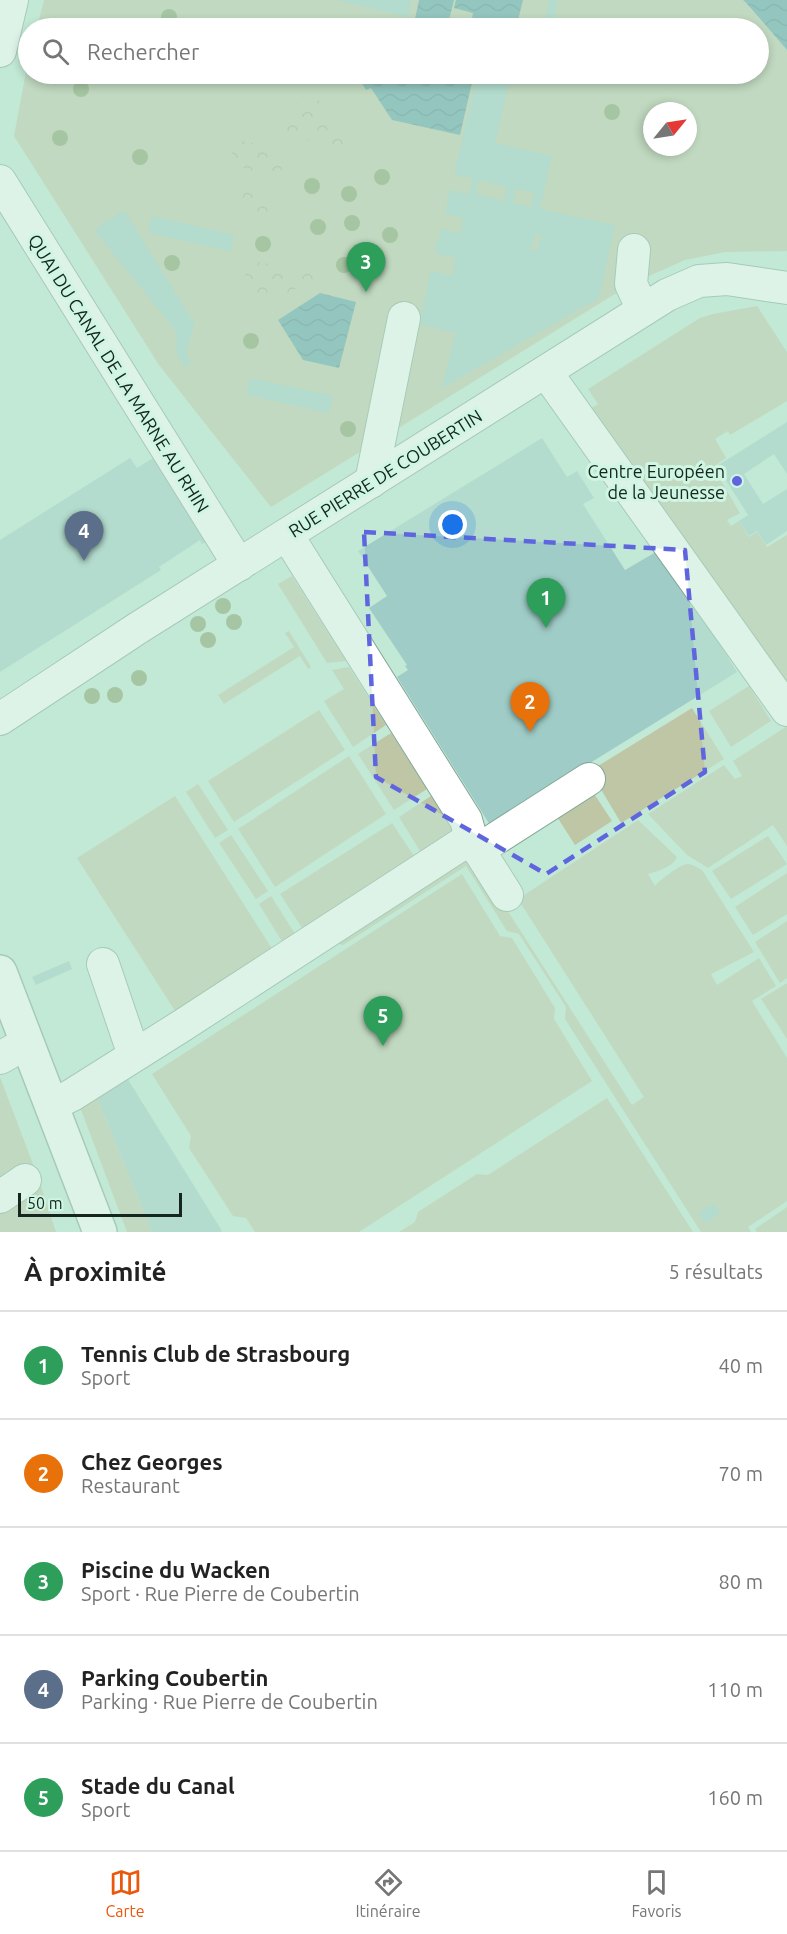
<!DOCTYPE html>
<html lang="fr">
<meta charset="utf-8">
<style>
body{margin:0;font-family:Ubuntu,sans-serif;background:#f2f2f2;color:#222}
.compass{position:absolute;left:643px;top:102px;width:54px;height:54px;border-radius:50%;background:#fff;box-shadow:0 3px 9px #0003;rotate:60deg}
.scale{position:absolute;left:18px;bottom:15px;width:164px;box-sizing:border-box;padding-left:6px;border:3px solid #16251e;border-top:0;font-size:16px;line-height:21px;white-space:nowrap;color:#16251e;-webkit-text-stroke:4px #cff6e3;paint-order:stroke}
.you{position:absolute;left:453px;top:525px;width:21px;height:21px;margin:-15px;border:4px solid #fff;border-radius:50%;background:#1a73e8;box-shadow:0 0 0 9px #1a73e833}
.badge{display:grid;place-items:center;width:39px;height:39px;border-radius:50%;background:#ea580c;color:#fff;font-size:20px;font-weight:700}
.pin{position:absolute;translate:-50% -50px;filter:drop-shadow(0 2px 3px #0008)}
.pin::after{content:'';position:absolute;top:32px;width:21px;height:18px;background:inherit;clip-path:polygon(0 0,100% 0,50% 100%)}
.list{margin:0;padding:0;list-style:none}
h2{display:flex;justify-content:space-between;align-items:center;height:78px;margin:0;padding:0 24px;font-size:26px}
h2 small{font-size:20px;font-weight:400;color:#767676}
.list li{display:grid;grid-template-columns:39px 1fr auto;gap:18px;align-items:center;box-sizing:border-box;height:108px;padding:0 24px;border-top:2px solid #e0e0e0}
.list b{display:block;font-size:22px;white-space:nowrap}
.list p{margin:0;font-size:20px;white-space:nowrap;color:#767676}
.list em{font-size:20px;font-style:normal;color:#767676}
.icon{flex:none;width:33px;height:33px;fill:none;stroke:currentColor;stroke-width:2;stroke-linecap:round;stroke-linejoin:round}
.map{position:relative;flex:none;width:787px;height:1232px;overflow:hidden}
.search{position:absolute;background:#fff;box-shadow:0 3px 9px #0003;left:18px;right:18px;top:18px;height:66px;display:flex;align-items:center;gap:15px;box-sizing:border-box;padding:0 21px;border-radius:33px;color:#767676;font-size:22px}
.sheet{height:618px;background:#fff}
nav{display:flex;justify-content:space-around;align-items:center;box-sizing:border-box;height:84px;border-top:2px solid #e0e0e0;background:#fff;font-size:16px;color:#767676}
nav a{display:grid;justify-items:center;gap:3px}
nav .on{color:#ea580c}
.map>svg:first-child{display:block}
</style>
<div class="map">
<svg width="787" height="1232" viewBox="0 0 787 1232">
<defs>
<pattern id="park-crowns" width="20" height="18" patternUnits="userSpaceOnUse" patternTransform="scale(1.5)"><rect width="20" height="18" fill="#bec6a6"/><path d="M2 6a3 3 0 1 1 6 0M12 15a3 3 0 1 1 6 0" fill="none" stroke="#a3aa8e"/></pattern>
<pattern id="water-waves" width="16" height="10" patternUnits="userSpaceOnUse" patternTransform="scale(1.5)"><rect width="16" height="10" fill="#5a9ba5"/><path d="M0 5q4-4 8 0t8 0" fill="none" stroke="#497e86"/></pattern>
</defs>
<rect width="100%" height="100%" fill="#c2e9d6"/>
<!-- green -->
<g fill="#bec6a6" fill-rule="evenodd">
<path d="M44 0H743L787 50V251L725 252 685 260 631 284 271 507 159 365 14 136 28 61V74H758V28H37ZM652 111H688V147H652Z"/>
<polygon points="757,306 787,352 787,401 730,435 728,431 715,439 726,458 713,467 740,513 727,520 731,526 739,521 749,537 757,532 767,547 787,535 787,690 583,413 598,404 588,389 700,318 713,314"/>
<polygon points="292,576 346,661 327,663 278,584"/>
<polygon points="289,631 311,667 308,669 300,656 224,704 218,695 294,647 285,633"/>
<polygon points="349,667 386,725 353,747 324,701 344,689 332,670"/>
<polygon points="749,686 771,721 731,747 709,711"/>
<polygon points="692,708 724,759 621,823 590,771"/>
<polygon points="319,710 345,750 234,822 208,781"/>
<polygon points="787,726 787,846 773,825 708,868 687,855 648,814 724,765 735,779 742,776 733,761"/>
<polygon points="391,733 427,789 394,810 358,754"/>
<polygon points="349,756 386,814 275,887 238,829"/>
<polygon points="198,784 228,830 215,838 186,792"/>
<polygon points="589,786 612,821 575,845 552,809"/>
<polygon points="175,796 276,955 179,1017 77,858"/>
<polygon points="431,796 455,833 425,859 399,817"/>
<path d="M638 820 677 857C673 867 658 871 648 874L655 886C659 881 680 864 688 864 692 864 698 868 702 870L754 952 711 974 717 985 759 958 776 986 752 1001 787 1058V1201L748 1227 751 1232H701L565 1019 566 1007 519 934 507 931 466 866 343 945 331 942 470 852 632 1105 644 1097 518 899Z"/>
<polygon points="392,823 418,862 306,934 280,894"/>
<polygon points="231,835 268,891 256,899 219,843"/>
<polygon points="768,836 787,864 731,899 712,871"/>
<polygon points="787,873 787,914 753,935 735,907"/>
<polygon points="462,874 500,936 512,938 555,1008 554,1019 592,1081 359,1232 255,1232 246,1218 233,1216 189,1148 191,1136 152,1074"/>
<polygon points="271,896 299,940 286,948 259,904"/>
<polygon points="787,921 787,978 780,983 755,942"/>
<polygon points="787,983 787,1039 761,999"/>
<polygon points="0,1077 39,1180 56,1232 0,1232"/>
<polygon points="95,1092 152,1232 127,1232 77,1099"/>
<polygon points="607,1098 693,1232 399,1232 415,1222 418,1212 477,1174 488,1175"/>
<polygon points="787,1207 787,1232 757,1232 755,1229"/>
</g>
<!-- park -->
<g fill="url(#park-crowns)">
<polygon points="313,92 351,149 271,131 297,103"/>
<polygon points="235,139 286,150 280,177 230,165"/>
<polygon points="245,185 273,191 267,216 240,210"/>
<polygon points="240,256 252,260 327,277 326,280 304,284 259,308 249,290"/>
</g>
<!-- water -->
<g fill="url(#water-waves)">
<polygon points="419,0 454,0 447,28 413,28"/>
<polygon points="456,0 523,0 516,28 470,28 473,13 454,8"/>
<polygon points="743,0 787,0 787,50 747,4"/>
<polygon points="356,74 474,74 460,135 392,120 371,88 366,90"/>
<polygon points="320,293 356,302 339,368 303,360 278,320"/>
</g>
<!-- building -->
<g fill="#9fccc6" fill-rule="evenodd">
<polygon points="336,0 411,0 408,17"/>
<polygon points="549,0 558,0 553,22 545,21"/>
<path d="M477 74H511L495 143 552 156 540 209 615 225 599 298 442 388 455 333 419 324 431 271 452 276 456 258 435 253 441 229 460 234 463 218 445 214 450 190 469 194 473 179 454 174ZM479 180 507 187 504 201 476 194ZM516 189 534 192 531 207 513 203ZM535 234 541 235 537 251 531 250Z"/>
<polygon points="124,210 194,323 186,354 191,363 185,367 177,355 176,331 94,230"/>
<polygon points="152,216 234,235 231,251 148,233"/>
<polygon points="250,378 333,396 329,413 247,395"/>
<polygon points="787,422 787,474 774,454 744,474 763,504 787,489 787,531 766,545 757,531 749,536 739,521 748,515 717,466"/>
<polygon points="542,438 567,477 577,471 594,498 583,504 625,570 661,549 737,672 490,825 397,677 408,670 405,666 407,665 369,608 387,596 358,551"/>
<polygon points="130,458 137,468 153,458 159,467 165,463 190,511 190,518 197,514 212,538 202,544 200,540 159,567 161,570 0,672 0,540"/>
<polygon points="69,961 72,969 36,985 32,977"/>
<polygon points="124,1073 222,1231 220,1232 152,1232 95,1092"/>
<polygon points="714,1203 720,1214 705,1223 698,1213"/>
</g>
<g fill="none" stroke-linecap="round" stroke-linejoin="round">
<defs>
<g id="minor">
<polyline points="0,51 12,0"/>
<polyline points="0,181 239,565"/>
<polyline points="634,250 631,284 643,310"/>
<polyline points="546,372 787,710"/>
<polyline points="371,482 404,318"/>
<polyline points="287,535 466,820 471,838 507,895"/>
<polyline points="0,719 138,628 667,295 699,281 727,279 787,288"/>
<polyline points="478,850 589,779"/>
<polyline points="103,964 134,1055"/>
<polyline points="0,1058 14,1050"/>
<polyline points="52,1105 72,1095 183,1025 471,838"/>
<polyline points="0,1197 25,1180"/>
</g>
<polyline id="major" points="0,972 100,1232"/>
</defs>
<!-- minor casing -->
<use href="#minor" stroke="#82a795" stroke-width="34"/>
<!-- major casing -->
<use href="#major" stroke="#82a795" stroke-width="36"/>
<!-- minor -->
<use href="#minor" stroke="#fff" stroke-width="32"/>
<!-- major -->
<use href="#major" stroke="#fff" stroke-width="33"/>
</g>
<!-- trees -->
<g fill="#839b67">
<circle cx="169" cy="17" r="8"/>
<circle cx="81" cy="89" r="8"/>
<circle cx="612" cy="112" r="8"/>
<circle cx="60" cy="138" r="8"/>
<circle cx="140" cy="157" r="8"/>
<circle cx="382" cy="177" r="8"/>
<circle cx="312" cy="186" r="8"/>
<circle cx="349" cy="194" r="8"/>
<circle cx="352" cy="223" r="8"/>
<circle cx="318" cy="227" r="8"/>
<circle cx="390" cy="235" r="8"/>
<circle cx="263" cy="244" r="8"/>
<circle cx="172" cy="263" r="8"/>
<circle cx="344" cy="265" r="8"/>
<circle cx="251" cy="341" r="8"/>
<circle cx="348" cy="429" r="8"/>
<circle cx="223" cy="606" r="8"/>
<circle cx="234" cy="622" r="8"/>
<circle cx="198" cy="624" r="8"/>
<circle cx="208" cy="640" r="8"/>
<circle cx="139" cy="678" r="8"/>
<circle cx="115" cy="695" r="8"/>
<circle cx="92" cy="696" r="8"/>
</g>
<!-- marked area -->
<path d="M0 0H787V1232H0ZM364 532 685 550 705 772 546 874 376 777Z" fill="#c2e9d6" fill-opacity=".55" fill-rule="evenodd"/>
<path fill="none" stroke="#5f65de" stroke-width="4.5" stroke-dasharray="12 8" stroke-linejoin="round" d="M364 532 685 550 705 772 546 874 376 777Z"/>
<!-- markers -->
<circle fill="#5f65de" stroke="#cff6e3" stroke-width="2" cx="737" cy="481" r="6"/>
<g text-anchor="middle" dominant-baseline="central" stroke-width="6" stroke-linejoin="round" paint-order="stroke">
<!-- street labels -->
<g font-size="18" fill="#16251e" stroke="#cff6e3">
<text transform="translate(119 373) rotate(58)">QUAI DU CANAL DE LA MARNE AU RHIN</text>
<text transform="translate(385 473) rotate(-32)">RUE PIERRE DE COUBERTIN</text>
</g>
<!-- poi labels -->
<g font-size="18" fill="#16251e" stroke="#cff6e3" text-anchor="end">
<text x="725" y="471">Centre Européen<tspan x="725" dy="21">de la Jeunesse</tspan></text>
</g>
</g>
</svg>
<svg class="compass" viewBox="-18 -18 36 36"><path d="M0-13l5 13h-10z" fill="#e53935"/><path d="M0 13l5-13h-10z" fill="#767676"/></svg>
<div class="scale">50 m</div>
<div class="you"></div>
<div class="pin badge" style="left:546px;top:628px;background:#2e9e5b">1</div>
<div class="pin badge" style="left:530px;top:732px;background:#e8710a">2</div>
<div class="pin badge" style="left:366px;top:292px;background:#2e9e5b">3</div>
<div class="pin badge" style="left:84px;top:561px;background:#5c6f8a">4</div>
<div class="pin badge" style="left:383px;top:1046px;background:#2e9e5b">5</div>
<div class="search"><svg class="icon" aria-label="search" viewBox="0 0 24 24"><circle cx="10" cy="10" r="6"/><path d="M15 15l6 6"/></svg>Rechercher</div>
</div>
<section class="sheet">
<h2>À proximité<small>5 résultats</small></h2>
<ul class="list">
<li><span class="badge" style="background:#2e9e5b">1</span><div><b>Tennis Club de Strasbourg</b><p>Sport</p></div><em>40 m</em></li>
<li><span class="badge" style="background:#e8710a">2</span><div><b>Chez Georges</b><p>Restaurant</p></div><em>70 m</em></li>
<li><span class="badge" style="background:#2e9e5b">3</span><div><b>Piscine du Wacken</b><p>Sport · Rue Pierre de Coubertin</p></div><em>80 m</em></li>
<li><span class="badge" style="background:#5c6f8a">4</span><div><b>Parking Coubertin</b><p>Parking · Rue Pierre de Coubertin</p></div><em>110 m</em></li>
<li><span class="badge" style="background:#2e9e5b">5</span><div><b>Stade du Canal</b><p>Sport</p></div><em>160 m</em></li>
</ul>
</section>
<nav>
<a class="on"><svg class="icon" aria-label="map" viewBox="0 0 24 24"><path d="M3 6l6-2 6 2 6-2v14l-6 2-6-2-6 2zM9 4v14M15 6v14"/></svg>Carte</a>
<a><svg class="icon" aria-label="directions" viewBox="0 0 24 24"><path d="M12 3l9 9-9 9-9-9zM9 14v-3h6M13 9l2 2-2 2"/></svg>Itinéraire</a>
<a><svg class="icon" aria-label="saved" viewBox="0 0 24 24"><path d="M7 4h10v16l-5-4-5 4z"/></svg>Favoris</a>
</nav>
